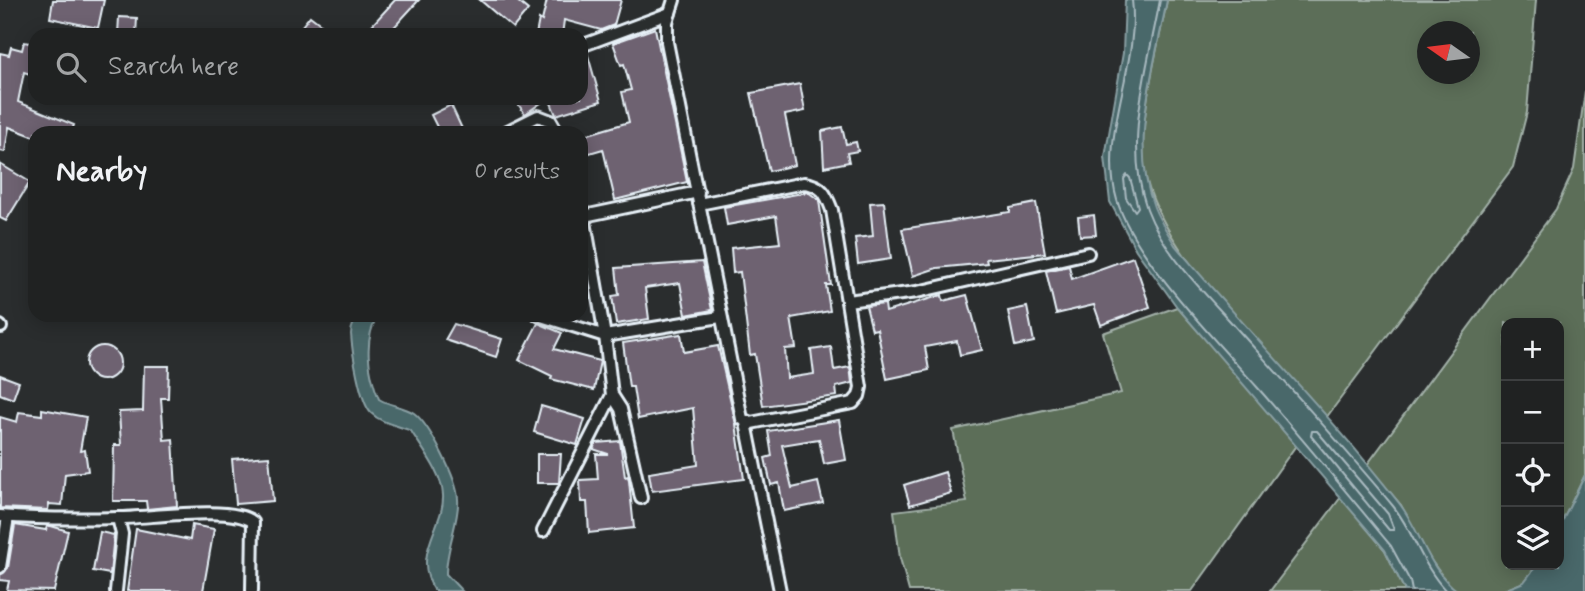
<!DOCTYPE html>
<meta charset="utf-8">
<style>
body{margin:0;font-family:Mynerve,sans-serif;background:#2d2f2f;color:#f1f3f6}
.controls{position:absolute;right:21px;bottom:21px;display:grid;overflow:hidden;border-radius:14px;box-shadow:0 4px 18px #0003}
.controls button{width:63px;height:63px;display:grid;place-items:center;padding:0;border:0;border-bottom:2px solid #3d3f40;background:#202222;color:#f1f3f6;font:35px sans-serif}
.compass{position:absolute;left:1417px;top:21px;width:63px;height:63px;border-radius:50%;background:#202222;box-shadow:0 4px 18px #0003;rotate:284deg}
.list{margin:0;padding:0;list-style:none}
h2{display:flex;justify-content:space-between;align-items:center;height:91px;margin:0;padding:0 28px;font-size:30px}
h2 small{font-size:23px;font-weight:400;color:#a2a4a5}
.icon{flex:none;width:38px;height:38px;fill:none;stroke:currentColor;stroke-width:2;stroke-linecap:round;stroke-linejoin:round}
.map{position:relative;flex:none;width:1585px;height:591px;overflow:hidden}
.search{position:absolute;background:#202222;box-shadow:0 4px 18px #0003;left:28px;top:28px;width:560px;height:77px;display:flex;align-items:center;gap:18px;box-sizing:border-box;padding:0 24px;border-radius:21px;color:#a2a4a5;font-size:26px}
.panel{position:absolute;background:#202222;box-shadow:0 4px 18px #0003;left:28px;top:126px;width:560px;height:196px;border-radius:21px}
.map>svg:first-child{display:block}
</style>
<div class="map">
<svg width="1585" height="591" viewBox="0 0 1585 591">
<rect width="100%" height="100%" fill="#2a2d2e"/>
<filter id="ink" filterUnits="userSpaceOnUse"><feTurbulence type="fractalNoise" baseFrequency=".0143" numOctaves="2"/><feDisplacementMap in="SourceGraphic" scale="14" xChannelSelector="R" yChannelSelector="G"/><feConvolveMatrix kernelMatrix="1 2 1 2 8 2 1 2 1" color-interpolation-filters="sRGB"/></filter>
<g filter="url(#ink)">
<!-- green -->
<g fill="#5b6e58" stroke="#a2b0a8" stroke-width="2" fill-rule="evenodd">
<path d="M1167 0H1536L1527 112 1513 167 1326 418C1271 356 1156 249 1144 168 1138 121 1158 48 1167 0ZM1428 32H1470V74H1428Z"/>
<polygon points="1585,91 1585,475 1559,528 1559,323 1506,323 1506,565 1537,565 1524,582 1502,591 1458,591 1449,585 1430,559 1401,505 1367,465 1556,209 1574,169"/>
<polygon points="1177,307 1297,444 1192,591 909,591 900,558 894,511 967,502 953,430 1121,393 1103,333"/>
<polygon points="1341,497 1385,550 1405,591 1270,591"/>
</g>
<!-- water -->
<g fill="#4a686b" stroke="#899fa3" stroke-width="2">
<path d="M1125 0H1167C1155 65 1129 143 1154 207 1159 220 1168 233 1175 245 1248 332 1329 413 1399 503 1421 531 1428 570 1458 591H1405L1385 550 1177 307 1136 250 1110 202 1105 157 1123 53Z"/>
<path d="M360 315H378C363 340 368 372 379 399 390 406 403 406 414 413 430 425 457 479 458 499 460 519 446 548 446 574L462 591H435C410 555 445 526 443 495 442 473 422 449 411 431 398 425 382 424 371 413 360 402 352 351 351 334 351 326 354 321 360 315Z"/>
<polygon points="1585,475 1585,591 1502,591 1524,582 1537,565 1559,565 1559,528"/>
</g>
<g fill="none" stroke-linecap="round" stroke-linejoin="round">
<!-- shore -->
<g stroke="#a9bac0" stroke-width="2">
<path d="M1132 0C1140 67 1098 134 1117 200 1133 256 1217 342 1257 387 1303 439 1347 493 1391 546L1410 581 1412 591"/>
<path d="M1160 0C1148 67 1123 142 1147 209 1164 255 1207 295 1239 331 1291 389 1343 446 1393 506 1414 532 1422 566 1446 591"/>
<polygon points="1127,175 1130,178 1138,207 1135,211 1126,198 1124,179"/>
<polygon points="1312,431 1317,431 1388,514 1394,530 1389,530 1311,436"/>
</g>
</g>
<!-- building -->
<g fill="#6e6271" stroke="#e8f1f8" stroke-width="2">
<polygon points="53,0 104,0 98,28 50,18"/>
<polygon points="395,0 419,0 387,35 363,35"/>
<polygon points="480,0 516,0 528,10 513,28"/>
<polygon points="547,0 621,0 614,25 601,30 564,20 562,35 536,35 539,19 542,21"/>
<polygon points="310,16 335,35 314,35 302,26"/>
<polygon points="119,17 137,18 136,35 118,34"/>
<polygon points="655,28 687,182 615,200 603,149 586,154 582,136 629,122 622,92 631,90 624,64 621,65 613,43"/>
<polygon points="24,42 35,44 35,67 33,75 24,72 18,102 74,125 71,133 35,133 35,137 9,127 5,152 0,151 0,53 9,55 11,47 22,50"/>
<polygon points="587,52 601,101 556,115 549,98 581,98 581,54"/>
<polygon points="800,84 805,111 785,115 795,165 769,171 751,93"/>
<polygon points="514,98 548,98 525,114"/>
<polygon points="451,105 464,133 440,133 431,115"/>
<polygon points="842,127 846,144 856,142 858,151 847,153 849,162 824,167 822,131"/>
<polygon points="0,164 30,182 6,221 0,218"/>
<polygon points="808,192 819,200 831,285 826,285 830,311 791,318 796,348 785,349 787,378 814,374 811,350 831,347 834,370 850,367 852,383 836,387 837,396 763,406 755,354 750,355 740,272 733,273 731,248 780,243 776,216 727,225 724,207"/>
<polygon points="884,202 891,259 858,264 855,238 873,236 870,203"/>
<polygon points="1036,203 1045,253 986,259 987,263 937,268 913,276 902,229 1010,212 1010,208"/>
<polygon points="1094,215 1096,235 1080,236 1078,217"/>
<polygon points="1133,257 1150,307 1101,325 1094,305 1056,314 1046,271 1069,266 1072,279"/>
<polygon points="581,260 584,260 590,298 581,299"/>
<polygon points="702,262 712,310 686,315 680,283 645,288 649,319 616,324 612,296 619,295 616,268"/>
<polygon points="942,295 943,301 967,295 982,350 960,355 957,341 925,347 929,370 887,379 877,329 872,330 866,306 885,304 886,312"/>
<polygon points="1027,307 1034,342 1015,346 1008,311"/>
<polygon points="538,323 562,333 554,349 600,361 594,390 551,379 552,376 519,360"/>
<polygon points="454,324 502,339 496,357 445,340"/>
<polygon points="681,334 684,352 718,346 736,424 744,479 652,491 649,473 698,465 693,408 638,419 633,387 629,387 623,343"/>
<circle cx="103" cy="363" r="17"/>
<polygon points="144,366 169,366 168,398 161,398 164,440 173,439 177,506 147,509 146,501 113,501 114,445 121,445 119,412 143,411"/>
<polygon points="0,375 19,382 13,399 0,394"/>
<polygon points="541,406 585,419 577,445 534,432"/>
<polygon points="42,409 86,417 80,451 85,450 88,471 65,474 62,505 49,504 48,510 0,508 0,417 17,422 19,412 42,415"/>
<polygon points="839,420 846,460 824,464 819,439 782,445 792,488 818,482 823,503 784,511 779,483 771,485 765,458 772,456 768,431"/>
<polygon points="620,441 625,477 628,476 629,481 634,528 589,533 587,502 581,502 580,480 598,479 596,454 608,454 593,449 596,443"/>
<polygon points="537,454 561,454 559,483 537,483"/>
<polygon points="269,456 273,501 236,504 232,459"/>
<polygon points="945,472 951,493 910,505 904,485"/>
<polygon points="15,525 46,530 47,526 51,526 68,531 54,591 7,590 9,581 0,580 0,575 8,568"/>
<polygon points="192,525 214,529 203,591 127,591 136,529 190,540"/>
<polygon points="100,532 114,535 110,574 93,571"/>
</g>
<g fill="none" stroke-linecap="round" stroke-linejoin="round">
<defs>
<g id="street">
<path d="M674 0 667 22V42L742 419 751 423 853 403 859 396 861 387 832 210C826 194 822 185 804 183L699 204"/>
<polyline points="581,46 670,13"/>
<polyline points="504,133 538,116 551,121 558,133"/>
<polyline points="581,208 584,216 698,192"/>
<polyline points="847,301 917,292 1088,253"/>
<polyline points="538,315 605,336 584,216"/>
<polyline points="0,326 1,327"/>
<polyline points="612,395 621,409 641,498"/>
<polyline points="746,423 780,591"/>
<path d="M0 516C39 519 81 519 119 518 148 518 233 505 253 522L252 591"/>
<polyline points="543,531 612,395 605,336 720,317"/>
<polyline points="0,567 8,517"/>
<polyline points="116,591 122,534 118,518"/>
</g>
</defs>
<!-- street casing -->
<use href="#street" stroke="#e8f1f8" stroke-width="16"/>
<!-- street -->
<use href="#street" stroke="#2a2d2e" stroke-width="10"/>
</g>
</g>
</svg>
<div class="controls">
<button>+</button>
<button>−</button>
<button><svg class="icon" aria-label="locate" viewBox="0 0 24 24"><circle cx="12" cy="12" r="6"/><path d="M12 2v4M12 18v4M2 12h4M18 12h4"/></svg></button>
<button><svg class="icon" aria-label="layers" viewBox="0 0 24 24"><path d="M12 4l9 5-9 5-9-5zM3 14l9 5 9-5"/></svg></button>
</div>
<svg class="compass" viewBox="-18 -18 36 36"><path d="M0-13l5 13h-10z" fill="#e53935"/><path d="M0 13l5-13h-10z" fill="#a2a4a5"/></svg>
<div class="search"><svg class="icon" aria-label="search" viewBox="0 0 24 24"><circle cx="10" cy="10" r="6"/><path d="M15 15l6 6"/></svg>Search here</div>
<section class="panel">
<h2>Nearby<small>0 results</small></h2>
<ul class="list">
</ul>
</section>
</div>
